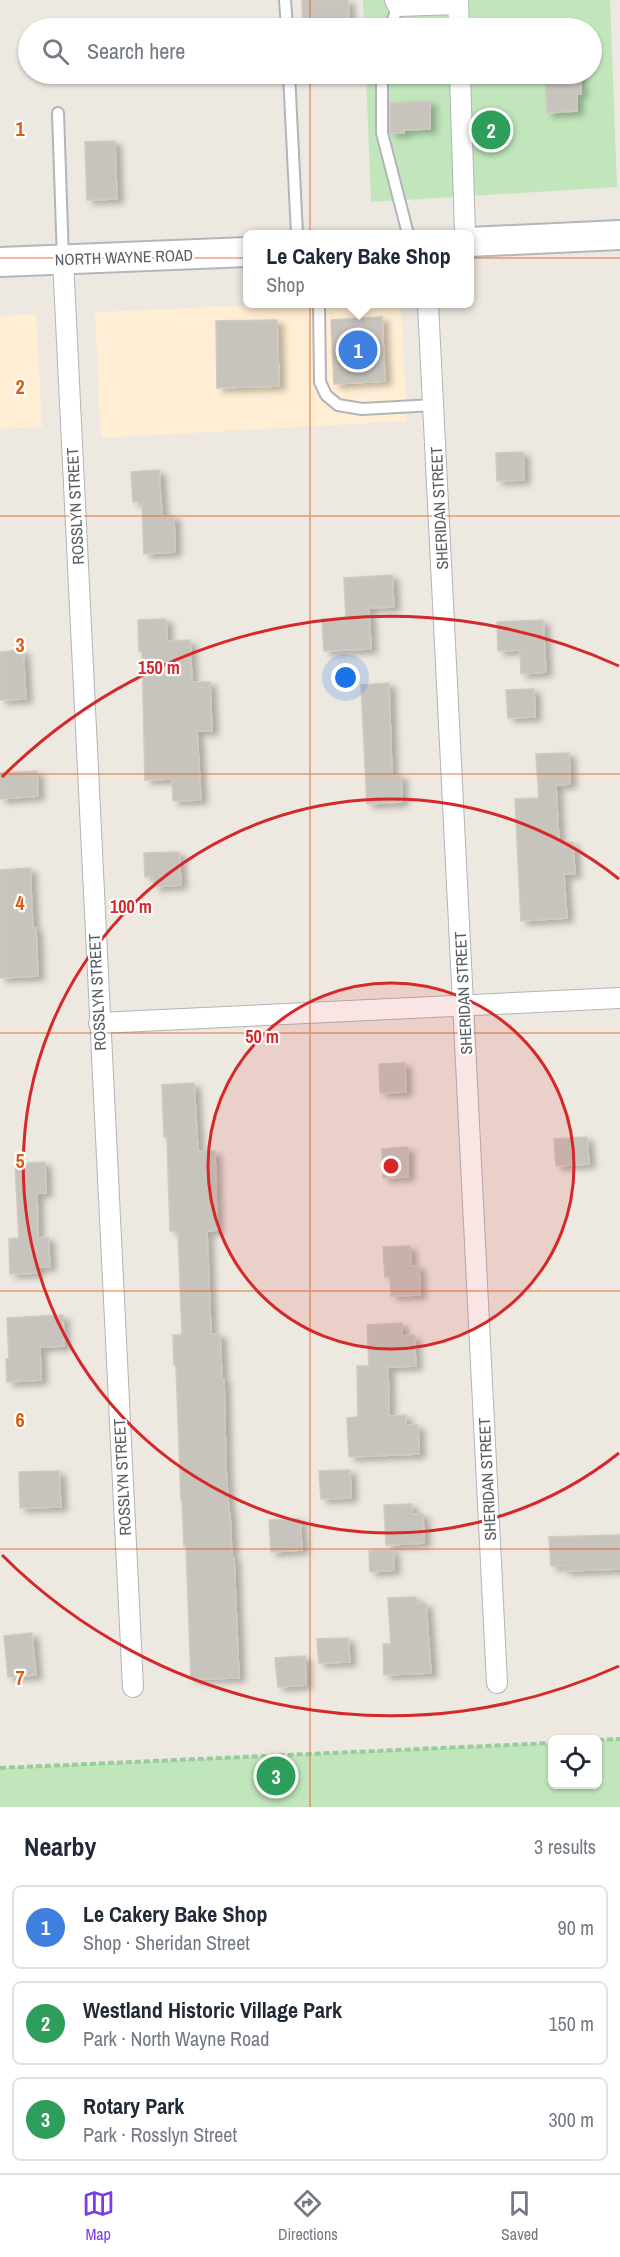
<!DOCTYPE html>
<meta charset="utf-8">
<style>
body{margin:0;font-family:"Archivo Narrow",sans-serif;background:#f2f2f3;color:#1f2937}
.controls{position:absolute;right:18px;bottom:18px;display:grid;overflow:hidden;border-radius:9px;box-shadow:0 2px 4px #0004}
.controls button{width:54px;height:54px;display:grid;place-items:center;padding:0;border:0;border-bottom:2px solid #e0e1e3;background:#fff;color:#1f2937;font:30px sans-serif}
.you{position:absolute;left:346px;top:678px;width:21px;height:21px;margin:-15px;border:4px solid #fff;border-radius:50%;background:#1a73e8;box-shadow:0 0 0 9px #1a73e833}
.badge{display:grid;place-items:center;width:39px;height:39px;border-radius:50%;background:#7c3aed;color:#fff;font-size:20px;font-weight:700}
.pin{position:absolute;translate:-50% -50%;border:3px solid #fff;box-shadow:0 2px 6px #0006}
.popup{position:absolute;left:243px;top:230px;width:231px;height:78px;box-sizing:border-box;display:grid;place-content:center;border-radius:9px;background:#fff;filter:drop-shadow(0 2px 4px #0005);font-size:20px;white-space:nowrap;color:#747a83}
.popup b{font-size:22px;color:#1f2937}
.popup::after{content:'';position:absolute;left:50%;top:100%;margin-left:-12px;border:12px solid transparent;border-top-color:#fff}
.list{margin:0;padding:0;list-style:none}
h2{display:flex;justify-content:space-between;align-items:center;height:78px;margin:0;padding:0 24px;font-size:26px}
h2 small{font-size:20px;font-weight:400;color:#747a83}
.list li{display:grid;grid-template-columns:39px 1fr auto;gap:18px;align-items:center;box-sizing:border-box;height:84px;margin:0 12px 12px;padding:0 12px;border:2px solid #e0e1e3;border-radius:9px}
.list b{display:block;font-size:22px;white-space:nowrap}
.list p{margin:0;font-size:20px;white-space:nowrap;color:#747a83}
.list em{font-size:20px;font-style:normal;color:#747a83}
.icon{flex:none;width:33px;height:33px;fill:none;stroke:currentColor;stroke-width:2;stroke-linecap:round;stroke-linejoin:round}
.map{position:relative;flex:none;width:620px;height:1807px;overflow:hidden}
.search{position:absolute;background:#fff;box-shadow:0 2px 4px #0004;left:18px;right:18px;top:18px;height:66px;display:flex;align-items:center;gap:15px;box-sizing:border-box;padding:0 21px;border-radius:33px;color:#747a83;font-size:22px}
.sheet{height:366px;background:#fff}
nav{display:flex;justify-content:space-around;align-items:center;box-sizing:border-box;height:84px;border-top:2px solid #e0e1e3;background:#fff;font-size:16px;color:#747a83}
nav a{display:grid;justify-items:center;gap:3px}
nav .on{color:#7c3aed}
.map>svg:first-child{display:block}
</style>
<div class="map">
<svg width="620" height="1807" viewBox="0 0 620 1807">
<defs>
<filter id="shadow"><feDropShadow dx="6" dy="4" stdDeviation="3" flood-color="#0004"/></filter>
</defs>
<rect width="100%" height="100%" fill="#ede8e0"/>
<!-- commercial -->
<g fill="#ffeed3">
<polygon points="287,304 401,304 407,421 101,438 95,312"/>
<polygon points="36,314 42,427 0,429 0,316"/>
</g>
<!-- green -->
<g fill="#c1e6bb">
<polygon points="363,0 610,0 617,187 371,202 366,74 592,74 592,28 364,28"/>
<polygon points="620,1739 620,1807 0,1807 0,1768 552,1743 552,1784 598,1784 598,1740"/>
</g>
<!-- building -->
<g fill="#c7c3bd" stroke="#d1c9be" stroke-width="1.5" filter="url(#shadow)">
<polygon points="302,0 348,0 350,28 303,28"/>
<polygon points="545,74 580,74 581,94 577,94 577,111 547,113"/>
<polygon points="430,101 430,129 404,130 404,133 390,133 390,103"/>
<polygon points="115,141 117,199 87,200 85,142"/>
<polygon points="382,317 385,381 334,384 331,320"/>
<polygon points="277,320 279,386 217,388 216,321"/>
<polygon points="523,452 524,480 497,481 496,453"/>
<polygon points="159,470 162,516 174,516 175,552 144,554 142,501 133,502 131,472"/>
<polygon points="392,575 394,607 369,608 371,649 324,651 322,619 346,618 344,578"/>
<polygon points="166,619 167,641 190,640 192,682 210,682 212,731 197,731 201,800 173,801 172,779 145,780 142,651 139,651 138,620"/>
<polygon points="543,620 546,672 521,674 520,650 498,651 497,622"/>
<polygon points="23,650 26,699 0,700 0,652"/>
<polygon points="389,683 392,776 401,775 402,802 367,804 361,685"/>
<polygon points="534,689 535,717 508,718 506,690"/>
<polygon points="569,753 570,784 556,785 559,843 573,842 575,874 564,874 567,918 521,921 515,799 539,798 536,754"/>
<polygon points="37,771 38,796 0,799 0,773"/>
<polygon points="179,852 181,885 154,887 153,876 145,877 144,853"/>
<polygon points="30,868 33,928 36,928 38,976 0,978 0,870"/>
<polygon points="405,1063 406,1092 380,1093 379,1064"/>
<polygon points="194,1083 198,1151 215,1151 217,1230 207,1231 211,1334 220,1334 222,1379 224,1379 226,1468 229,1513 230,1513 232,1558 234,1558 239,1678 191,1679 186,1545 184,1546 182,1500 181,1500 176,1365 174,1365 173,1335 182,1335 178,1231 170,1231 167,1137 164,1137 162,1085"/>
<polygon points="587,1137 589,1164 556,1166 554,1139"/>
<polygon points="408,1147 408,1177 383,1178 382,1149"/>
<polygon points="45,1162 46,1193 37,1193 38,1238 48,1237 50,1267 37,1267 38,1273 10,1274 9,1239 19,1238 15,1164"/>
<polygon points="410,1246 411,1266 419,1266 420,1295 391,1296 390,1277 385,1277 383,1247"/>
<polygon points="63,1315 64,1346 40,1347 41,1380 7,1382 6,1359 9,1358 7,1318"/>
<polygon points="402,1323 402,1336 414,1335 416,1366 388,1367 389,1416 406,1415 406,1425 418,1425 419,1454 349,1457 347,1418 358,1417 357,1366 369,1366 367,1325"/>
<polygon points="350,1470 351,1498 321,1499 319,1471"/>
<polygon points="59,1471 61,1507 20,1508 19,1472"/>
<polygon points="412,1504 412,1514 423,1514 424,1543 386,1545 384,1505"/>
<polygon points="300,1519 302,1550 271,1552 269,1520"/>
<polygon points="620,1535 620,1569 564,1571 564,1566 551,1566 549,1537"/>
<polygon points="393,1550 394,1570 370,1572 369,1551"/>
<polygon points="416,1597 416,1604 426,1603 431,1673 384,1675 383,1644 391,1644 388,1598"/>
<polygon points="32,1633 36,1675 8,1677 4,1636"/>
<polygon points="348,1638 350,1662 319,1663 317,1639"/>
<polygon points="305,1656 306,1685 278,1687 275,1658"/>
</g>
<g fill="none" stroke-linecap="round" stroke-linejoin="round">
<defs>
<g id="lane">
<polyline points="285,0 287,28"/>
<polyline points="390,28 398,6"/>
<polyline points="289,74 297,234"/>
<polyline points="382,74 382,133 408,234"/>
<polyline points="58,113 63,260"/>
<polyline points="319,304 320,382 326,395 338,405 362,409 434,405"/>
</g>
<g id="street">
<polyline points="395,0 398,6 458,4"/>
<polyline points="458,0 459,28"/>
<polyline points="460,74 465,234"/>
<polyline points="63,260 133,1687"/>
<polyline points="428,304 497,1683"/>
<polyline points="99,1023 620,998"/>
</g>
<g id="secondary">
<polyline points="469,242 620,235"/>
<polyline points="0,262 247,252"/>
</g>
</defs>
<!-- lane casing -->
<use href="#lane" stroke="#b1b5b9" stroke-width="14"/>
<!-- street casing -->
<use href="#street" stroke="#b1b5b9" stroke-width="22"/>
<!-- secondary casing -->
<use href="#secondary" stroke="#b2b7bc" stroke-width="32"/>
<!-- path -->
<g stroke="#97cc9e" stroke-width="4" stroke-dasharray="6 3" stroke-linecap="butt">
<polyline points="598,1740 620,1739"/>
<polyline points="0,1768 552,1743"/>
</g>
<!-- lane -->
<use href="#lane" stroke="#fff" stroke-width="10"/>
<!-- street -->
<use href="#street" stroke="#fff" stroke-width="20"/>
<!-- secondary -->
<use href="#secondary" stroke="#fff" stroke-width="28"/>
</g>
<!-- grid -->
<path fill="none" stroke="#e15910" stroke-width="1.5" stroke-opacity="0.55" d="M310 0V28M310 74V1807M0 258H620M0 516H620M0 774H620M0 1033H620M0 1291H620M0 1549H620"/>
<!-- distance rings -->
<circle cx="391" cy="1166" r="183" fill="#d62828" fill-opacity=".12"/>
<g fill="none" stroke="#d62828" stroke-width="3">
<circle cx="391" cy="1166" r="183"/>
<path d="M619 1453A367 367 0 1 1 619 879"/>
<path d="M619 1666A550 550 0 0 1 2 1555M2 777A550 550 0 0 1 619 666"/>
</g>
<g text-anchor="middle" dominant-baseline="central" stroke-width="4.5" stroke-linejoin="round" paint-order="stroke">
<!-- street labels -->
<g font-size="16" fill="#595e62" stroke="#fff">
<text transform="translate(124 257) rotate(-2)">NORTH WAYNE ROAD</text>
<text transform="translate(75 506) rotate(-93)">ROSSLYN STREET</text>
<text transform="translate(439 508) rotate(-93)">SHERIDAN STREET</text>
<text transform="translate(97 992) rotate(-93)">ROSSLYN STREET</text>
<text transform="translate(463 993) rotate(-93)">SHERIDAN STREET</text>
<text transform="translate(122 1477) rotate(-93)">ROSSLYN STREET</text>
<text transform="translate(487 1479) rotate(-93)">SHERIDAN STREET</text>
</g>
</g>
<g font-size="20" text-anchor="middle" font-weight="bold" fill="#e15910" stroke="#fff" stroke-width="4.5" stroke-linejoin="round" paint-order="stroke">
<text x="20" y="136">1</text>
<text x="20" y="394">2</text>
<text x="20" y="652">3</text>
<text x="20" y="910">4</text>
<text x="20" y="1168">5</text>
<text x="20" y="1427">6</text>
<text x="20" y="1685">7</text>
</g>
<circle cx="391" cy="1166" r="9" fill="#d62828" stroke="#fff" stroke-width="3"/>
<g font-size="18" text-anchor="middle" font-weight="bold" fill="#d62828" stroke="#fff" stroke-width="4.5" stroke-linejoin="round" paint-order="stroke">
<text x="159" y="674">150 m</text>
<text x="131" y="913">100 m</text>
<text x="262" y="1043">50 m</text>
</g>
</svg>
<div class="controls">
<button><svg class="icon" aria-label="locate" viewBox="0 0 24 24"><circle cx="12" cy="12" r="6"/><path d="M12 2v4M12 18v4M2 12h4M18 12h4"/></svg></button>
</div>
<div class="you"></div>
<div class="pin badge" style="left:358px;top:350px;background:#3f7fe0">1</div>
<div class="popup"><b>Le Cakery Bake Shop</b>Shop</div>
<div class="pin badge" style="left:491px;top:130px;background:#2e9e5b">2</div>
<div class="pin badge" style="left:276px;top:1776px;background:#2e9e5b">3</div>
<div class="search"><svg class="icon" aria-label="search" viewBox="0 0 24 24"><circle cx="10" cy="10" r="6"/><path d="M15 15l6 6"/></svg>Search here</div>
</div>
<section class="sheet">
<h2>Nearby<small>3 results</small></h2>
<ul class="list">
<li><span class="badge" style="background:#3f7fe0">1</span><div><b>Le Cakery Bake Shop</b><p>Shop · Sheridan Street</p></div><em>90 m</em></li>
<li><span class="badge" style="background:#2e9e5b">2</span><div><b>Westland Historic Village Park</b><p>Park · North Wayne Road</p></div><em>150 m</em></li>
<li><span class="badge" style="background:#2e9e5b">3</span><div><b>Rotary Park</b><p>Park · Rosslyn Street</p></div><em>300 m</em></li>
</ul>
</section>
<nav>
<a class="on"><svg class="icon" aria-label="map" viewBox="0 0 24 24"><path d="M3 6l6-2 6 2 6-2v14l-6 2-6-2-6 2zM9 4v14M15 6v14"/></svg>Map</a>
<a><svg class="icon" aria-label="directions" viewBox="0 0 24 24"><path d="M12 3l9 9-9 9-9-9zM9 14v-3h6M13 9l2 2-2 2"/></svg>Directions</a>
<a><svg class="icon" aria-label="saved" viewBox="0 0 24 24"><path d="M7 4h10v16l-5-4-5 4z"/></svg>Saved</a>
</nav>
